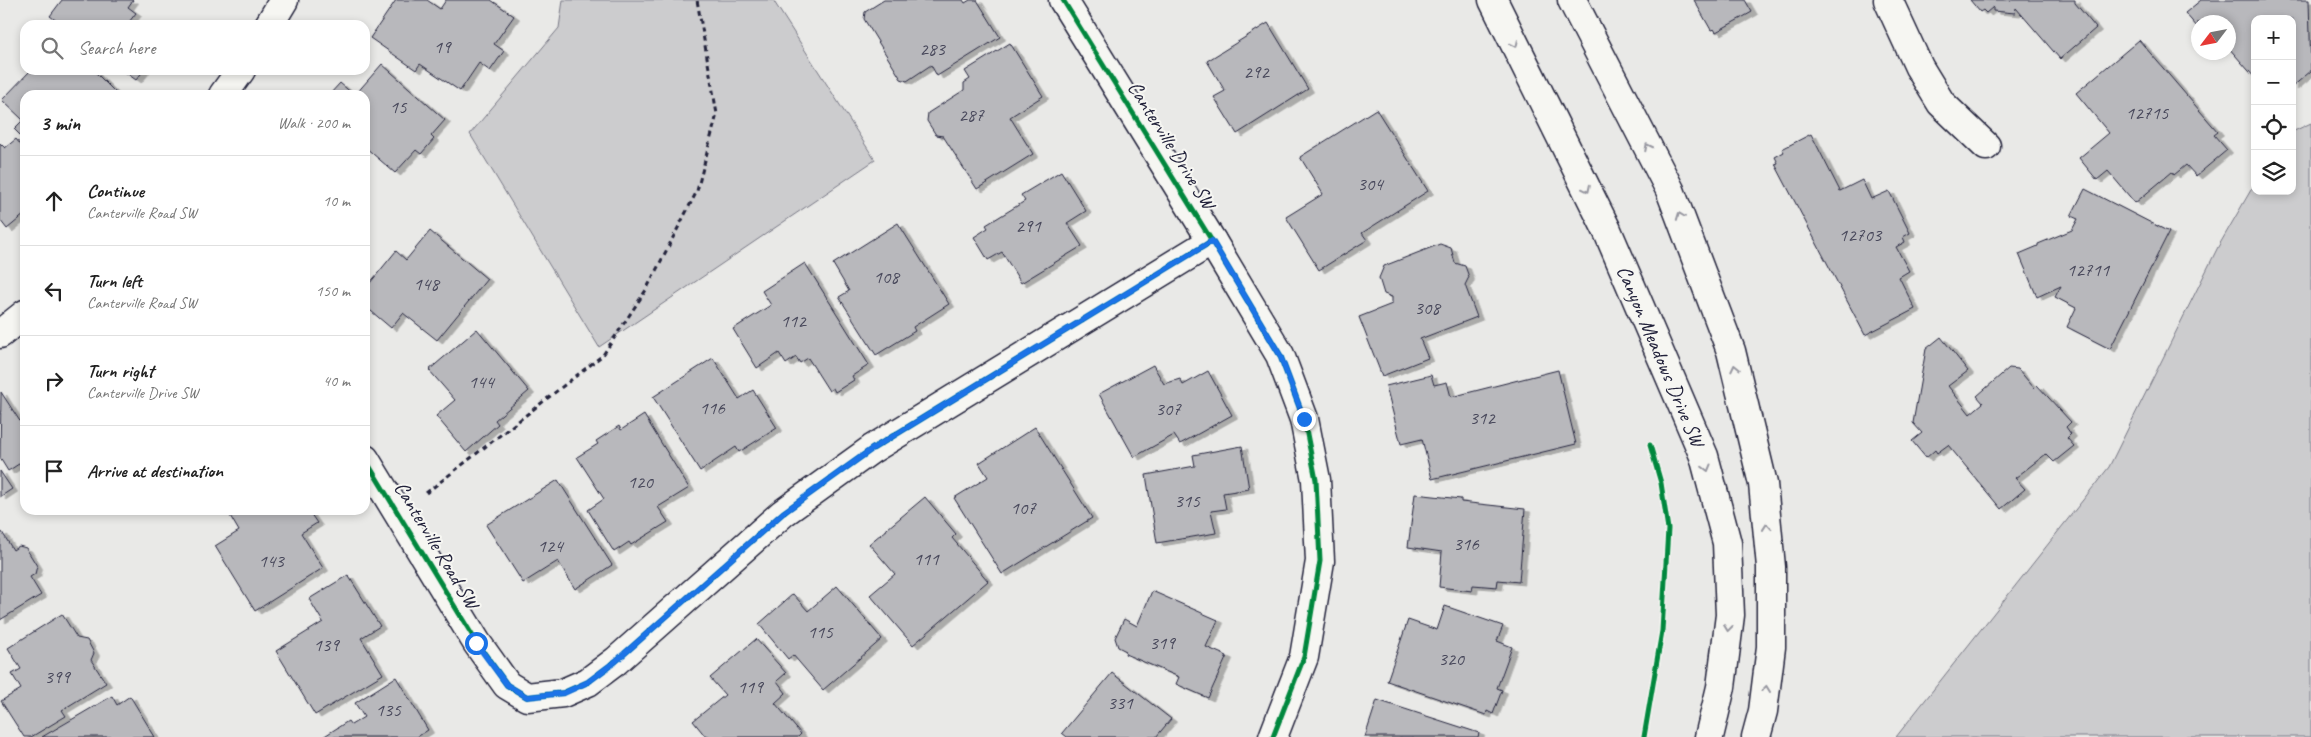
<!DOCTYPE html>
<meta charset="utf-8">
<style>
body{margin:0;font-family:Caveat,sans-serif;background:#f6f6f6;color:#222}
.controls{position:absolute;right:15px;top:15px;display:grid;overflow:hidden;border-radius:10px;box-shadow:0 2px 8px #0003}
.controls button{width:45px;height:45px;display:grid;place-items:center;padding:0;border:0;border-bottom:1px solid #e0e0e0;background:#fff;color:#222;font:25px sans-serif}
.compass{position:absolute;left:2191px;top:15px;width:45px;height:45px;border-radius:50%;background:#fff;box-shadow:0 2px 8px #0003;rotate:238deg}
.stop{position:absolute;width:15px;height:15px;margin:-11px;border:4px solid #1a73e8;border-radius:50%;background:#fff}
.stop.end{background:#1a73e8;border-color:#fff;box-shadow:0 1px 5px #0008}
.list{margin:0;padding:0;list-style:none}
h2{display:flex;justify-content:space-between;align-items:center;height:65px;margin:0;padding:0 20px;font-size:21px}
h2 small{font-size:16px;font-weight:400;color:#767676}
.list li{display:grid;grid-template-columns:32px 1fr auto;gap:15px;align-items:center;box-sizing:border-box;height:90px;padding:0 20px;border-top:1px solid #e0e0e0}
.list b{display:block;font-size:19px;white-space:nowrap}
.list p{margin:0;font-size:16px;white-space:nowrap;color:#767676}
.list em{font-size:16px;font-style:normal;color:#767676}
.icon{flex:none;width:28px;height:28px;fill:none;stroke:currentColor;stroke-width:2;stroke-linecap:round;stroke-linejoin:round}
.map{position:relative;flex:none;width:2311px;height:737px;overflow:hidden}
.search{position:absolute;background:#fff;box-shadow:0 2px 8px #0003;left:20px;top:20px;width:350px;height:55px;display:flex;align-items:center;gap:12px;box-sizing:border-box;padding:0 18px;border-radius:15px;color:#767676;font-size:19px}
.panel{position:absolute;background:#fff;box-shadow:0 2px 8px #0003;left:20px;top:90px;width:350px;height:425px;border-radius:15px}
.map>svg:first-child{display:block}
</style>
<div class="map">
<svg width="2311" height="737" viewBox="0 0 2311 737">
<defs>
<filter id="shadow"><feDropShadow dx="5.5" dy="3" stdDeviation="0" flood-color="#0004"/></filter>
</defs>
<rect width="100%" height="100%" fill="#e9e9e7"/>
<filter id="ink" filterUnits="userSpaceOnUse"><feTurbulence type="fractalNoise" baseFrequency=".02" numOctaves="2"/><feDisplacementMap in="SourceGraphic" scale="10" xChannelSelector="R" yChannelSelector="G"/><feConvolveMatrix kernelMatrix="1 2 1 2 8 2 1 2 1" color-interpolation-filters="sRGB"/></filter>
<g filter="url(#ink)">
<!-- green -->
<g fill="#ccccce" stroke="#777784">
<polygon points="563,0 773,0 875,160 599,347 470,134 559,28"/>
<polygon points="2311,123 2311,737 1896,737 2109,467 2218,247 2255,183 2255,191 2292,191 2292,132"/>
</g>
<!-- building -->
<g fill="#b8b8bc" stroke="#22223b" filter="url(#shadow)">
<polygon points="62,0 133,0 128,7 136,13 129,22 134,25 62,25 50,16"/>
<polygon points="396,0 427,0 440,9 446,0 491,0 514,16 494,44 504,51 490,71 479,63 460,91 420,64 416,70 370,38"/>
<polygon points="884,0 963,0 965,3 970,0 977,0 1000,37 937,76 931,65 907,81 901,79 864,19 865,12"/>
<polygon points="1694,0 1745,0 1752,12 1716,32 1714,29 1711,30"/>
<polygon points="1970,0 2075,0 2075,3 2096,28 2060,59 2016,8 2015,13 1993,11 1993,7 1986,13 1983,10 1980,12"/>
<polygon points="2201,0 2309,0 2311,71 2292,87 2292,19 2255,19 2255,78 2228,47 2228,22 2206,21 2198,22 2198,28 2185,13"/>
<polygon points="1268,23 1308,89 1237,134 1214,97 1225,91 1207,61"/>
<polygon points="2139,40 2218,132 2214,135 2227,150 2196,176 2186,165 2174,175 2172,172 2135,203 2108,171 2097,180 2079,158 2109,133 2076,93"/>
<polygon points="1010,43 1043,96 1010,117 1033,154 977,189 943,136 936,135 927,121 928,113 964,90 964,83 970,79 965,71"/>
<polygon points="382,64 445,120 431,136 434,139 421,154 416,150 395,173 365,147 365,95 355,95"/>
<polygon points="31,70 78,70 80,72 82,70 93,70 118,95 25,95 25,140 14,129 23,120 2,100"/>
<polygon points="122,70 144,70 136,80"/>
<polygon points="340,83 354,95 329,95"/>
<polygon points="1376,109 1428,191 1362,233 1367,240 1319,270 1286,217 1323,194 1300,157"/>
<polygon points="1811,134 1840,191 1862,180 1871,199 1889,191 1910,233 1903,237 1905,242 1896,247 1909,271 1899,277 1915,309 1865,335 1775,164 1778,163 1775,157 1784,152 1782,149"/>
<polygon points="16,139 25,150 25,214 7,229 0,220 0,143 5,148"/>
<polygon points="1061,171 1086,211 1067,223 1082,246 1021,283 1002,252 988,260 974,237 988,228 986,225 1025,201 1021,195"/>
<polygon points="2085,189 2169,232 2110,349 2067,327 2076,308 2055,297 2061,286 2037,297 2019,254 2038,246 2038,244 2072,230 2078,219 2071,216"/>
<polygon points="898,223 949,304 913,327 915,331 876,355 839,297 849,291 833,264"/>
<polygon points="430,231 487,279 437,340 403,313 391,328 365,306 365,289 396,251 406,260"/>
<polygon points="1440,244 1451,248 1455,263 1465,266 1469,277 1465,285 1477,317 1420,339 1428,358 1382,376 1359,317 1392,304 1392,297 1384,294 1379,278 1384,266"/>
<polygon points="805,263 869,365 852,376 854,380 835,392 833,388 829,391 808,358 800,363 796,357 786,364 779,353 757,368 733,329 771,305 762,291"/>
<polygon points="477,329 529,391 495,420 498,424 466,452 436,416 455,400 429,370"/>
<polygon points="1941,337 1968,371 1948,386 1970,414 1983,403 1977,396 2009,368 2018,369 2034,388 2037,385 2071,422 2066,427 2071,434 2067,438 2074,446 2054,462 2046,454 2015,478 2025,489 2001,509 1948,445 1937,453 1935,450 1926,458 1912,441 1922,433 1913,423 1926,349"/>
<polygon points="713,358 739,399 753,390 777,428 739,452 736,447 700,471 653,397"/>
<polygon points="1153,365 1164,384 1180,379 1183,385 1208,371 1232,415 1180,444 1174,435 1134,457 1099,394"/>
<polygon points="1558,370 1576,444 1432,479 1422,439 1401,444 1386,386 1431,375 1434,385 1447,382 1451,397"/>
<polygon points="1,392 25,429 25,460 8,471 0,458"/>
<polygon points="644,415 689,488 658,507 668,522 631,545 629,542 614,552 588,510 604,499 577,457 598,444 596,441 619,426 621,430"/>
<polygon points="1035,427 1092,518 1002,574 954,498 988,477 979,463"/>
<polygon points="1242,446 1249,489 1223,493 1226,509 1211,511 1216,533 1157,543 1146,475 1195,466 1193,455"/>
<polygon points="0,471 12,489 0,497"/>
<polygon points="558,480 612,565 575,589 558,561 523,583 486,525"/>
<polygon points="1415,494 1461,499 1461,502 1525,509 1519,582 1498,580 1497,587 1473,585 1472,591 1439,587 1442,552 1408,547"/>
<polygon points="925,497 956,534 952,538 988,581 913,645 870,595 895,574 869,544"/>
<polygon points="235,510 308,510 317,523 301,533 323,568 255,611 215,546 239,531 229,514"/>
<polygon points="2,532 13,550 19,546 26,548 37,566 35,574 30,577 41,595 0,620 0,533"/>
<polygon points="348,575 380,626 361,638 383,674 315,715 276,651 323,622 309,599"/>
<polygon points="837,586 882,639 823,690 793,655 788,659 759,624 793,594 808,611"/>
<polygon points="1152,591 1218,620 1206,647 1227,656 1208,698 1176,684 1179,677 1125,654 1126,651 1118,647 1115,638 1124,619 1137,626"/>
<polygon points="1445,606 1503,626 1497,641 1512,647 1497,688 1502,690 1493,714 1487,711 1486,715 1387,681 1408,620 1437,630"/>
<polygon points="62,614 77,638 87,640 94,653 91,660 106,683 62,710 66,716 31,737 24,737 1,701 21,689 12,674 21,669 8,648"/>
<polygon points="756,639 786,673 777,681 786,693 775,703 801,734 798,737 706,737 693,721 725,695 710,678"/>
<polygon points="1112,673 1171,719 1156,737 1067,737 1062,733"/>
<polygon points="396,677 428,730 417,737 323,737 348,721 351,725 364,717 355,703"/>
<polygon points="112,696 117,705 130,696 155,737 42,737"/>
<polygon points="1377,700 1479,733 1478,737 1365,737"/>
</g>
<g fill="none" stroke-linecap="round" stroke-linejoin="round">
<defs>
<g id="street">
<polyline points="1063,0 1212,241 1280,355 1304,419 1316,480 1320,561 1304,657 1273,737"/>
<polyline points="1888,0 1919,67 1941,103 1986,146"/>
<polyline points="269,25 284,0"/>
<polyline points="223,95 241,70"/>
<polyline points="0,334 25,314"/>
<polyline points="365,459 477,643 507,685 527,697 563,693 588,682 616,661 783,513 872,449 1212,241"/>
</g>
<g id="secondary">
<polyline points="1493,0 1607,230 1704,456 1727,543 1730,615 1721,687 1709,737"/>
<polyline points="1572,0 1670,190 1731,351 1763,484 1771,567 1771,647 1763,711 1756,737"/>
</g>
</defs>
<!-- street casing -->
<use href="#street" stroke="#22223b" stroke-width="31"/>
<!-- secondary casing -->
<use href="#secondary" stroke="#22223b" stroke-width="31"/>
<!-- path -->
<polyline stroke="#22223b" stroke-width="3" stroke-dasharray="5 4" stroke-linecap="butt" points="426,493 603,355 646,290 697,191 717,114 697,0"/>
<!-- street -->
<use href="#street" stroke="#f6f6f2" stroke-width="28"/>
<!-- secondary -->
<use href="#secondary" stroke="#f6f6f2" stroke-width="28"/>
<defs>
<g id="cycleway">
<polyline points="1063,0 1212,241 1280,355 1304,419 1316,480 1320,561 1304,657 1273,737"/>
<polyline points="365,459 477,643 507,685 527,697 563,693 588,682 616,661 783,513 872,449 1212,241"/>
<polyline points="1644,737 1662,631 1668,529 1661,483 1650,445"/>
</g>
</defs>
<!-- cycleway casing -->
<use href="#cycleway" stroke="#f6f6f2" stroke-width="8"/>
<!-- cycleway -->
<use href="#cycleway" stroke="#00873e" stroke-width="5"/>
</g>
<!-- one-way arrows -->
<defs><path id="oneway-chevron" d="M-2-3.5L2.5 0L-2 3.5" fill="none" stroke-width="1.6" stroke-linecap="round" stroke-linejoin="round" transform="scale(1.25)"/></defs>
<g stroke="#9797a0">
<use href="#oneway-chevron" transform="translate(1515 44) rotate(64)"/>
<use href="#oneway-chevron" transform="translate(1648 147) rotate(-117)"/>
<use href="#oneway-chevron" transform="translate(1587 189) rotate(64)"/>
<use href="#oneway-chevron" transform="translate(1680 216) rotate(-111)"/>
<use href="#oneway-chevron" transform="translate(1735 368) rotate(-103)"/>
<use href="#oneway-chevron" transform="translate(1707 468) rotate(75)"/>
<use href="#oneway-chevron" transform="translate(1767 527) rotate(-95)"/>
<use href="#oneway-chevron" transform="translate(1728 628) rotate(97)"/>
<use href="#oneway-chevron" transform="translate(1766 689) rotate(-83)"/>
</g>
</g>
<g fill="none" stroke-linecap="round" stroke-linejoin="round" filter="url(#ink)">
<!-- route -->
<polyline stroke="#1a73e8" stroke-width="6" points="476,643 507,685 527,697 564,693 588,682 616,661 783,513 872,449 1212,241 1280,355 1304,419"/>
</g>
<g text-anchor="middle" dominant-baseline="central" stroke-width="4" stroke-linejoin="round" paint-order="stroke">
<!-- number labels -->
<g font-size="19" fill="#48485b">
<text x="442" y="47">19</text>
<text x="932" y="49">283</text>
<text x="1256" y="72">292</text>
<text x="398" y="107">15</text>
<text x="2147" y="113">12715</text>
<text x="971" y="115">287</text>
<text x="1370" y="184">304</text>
<text x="1028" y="226">291</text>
<text x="1860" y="235">12703</text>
<text x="2088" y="270">12711</text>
<text x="886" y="277">108</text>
<text x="426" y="284">148</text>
<text x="1427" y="308">308</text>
<text x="793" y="321">112</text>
<text x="481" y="382">144</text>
<text x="712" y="408">116</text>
<text x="1168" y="409">307</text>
<text x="1482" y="418">312</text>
<text x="640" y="482">120</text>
<text x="1187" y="501">315</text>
<text x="1023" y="508">107</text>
<text x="1466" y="544">316</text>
<text x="550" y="546">124</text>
<text x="926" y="559">111</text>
<text x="271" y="561">143</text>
<text x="820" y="632">115</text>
<text x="1162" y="643">319</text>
<text x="326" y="645">139</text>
<text x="1451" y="659">320</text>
<text x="57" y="677">399</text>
<text x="750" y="687">119</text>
<text x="1120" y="703">331</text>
<text x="388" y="710">135</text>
</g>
<!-- street labels -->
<g font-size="21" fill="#22223b" stroke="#f6f6f2">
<text transform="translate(1172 145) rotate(58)">Canterville Drive SW</text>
<text transform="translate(1661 356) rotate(67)">Canyon Meadows Drive SW</text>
<text transform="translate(437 545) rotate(59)">Canterville Road SW</text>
</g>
</g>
</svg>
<div class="controls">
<button>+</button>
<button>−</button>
<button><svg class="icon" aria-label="locate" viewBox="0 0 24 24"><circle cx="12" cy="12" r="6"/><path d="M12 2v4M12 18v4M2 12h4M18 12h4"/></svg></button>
<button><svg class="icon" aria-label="layers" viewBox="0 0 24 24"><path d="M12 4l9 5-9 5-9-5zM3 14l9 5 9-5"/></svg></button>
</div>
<svg class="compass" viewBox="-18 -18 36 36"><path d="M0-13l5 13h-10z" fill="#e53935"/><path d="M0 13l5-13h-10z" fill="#767676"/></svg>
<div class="stop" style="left:476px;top:643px"></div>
<div class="stop end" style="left:1304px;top:419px"></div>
<div class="search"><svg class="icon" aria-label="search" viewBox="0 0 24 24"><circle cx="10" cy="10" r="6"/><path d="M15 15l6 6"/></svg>Search here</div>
<section class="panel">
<h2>3 min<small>Walk · 200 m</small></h2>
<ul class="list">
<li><svg class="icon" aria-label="ahead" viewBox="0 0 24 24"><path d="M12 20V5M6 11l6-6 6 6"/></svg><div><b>Continue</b><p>Canterville Road SW</p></div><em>10 m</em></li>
<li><svg class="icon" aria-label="left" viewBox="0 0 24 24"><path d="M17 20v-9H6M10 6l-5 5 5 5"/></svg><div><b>Turn left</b><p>Canterville Road SW</p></div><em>150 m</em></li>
<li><svg class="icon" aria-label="right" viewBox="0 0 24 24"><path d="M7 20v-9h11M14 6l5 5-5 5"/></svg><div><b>Turn right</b><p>Canterville Drive SW</p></div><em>40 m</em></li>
<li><svg class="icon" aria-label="arrive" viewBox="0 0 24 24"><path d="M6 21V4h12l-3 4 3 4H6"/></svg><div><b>Arrive at destination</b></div></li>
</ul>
</section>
</div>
